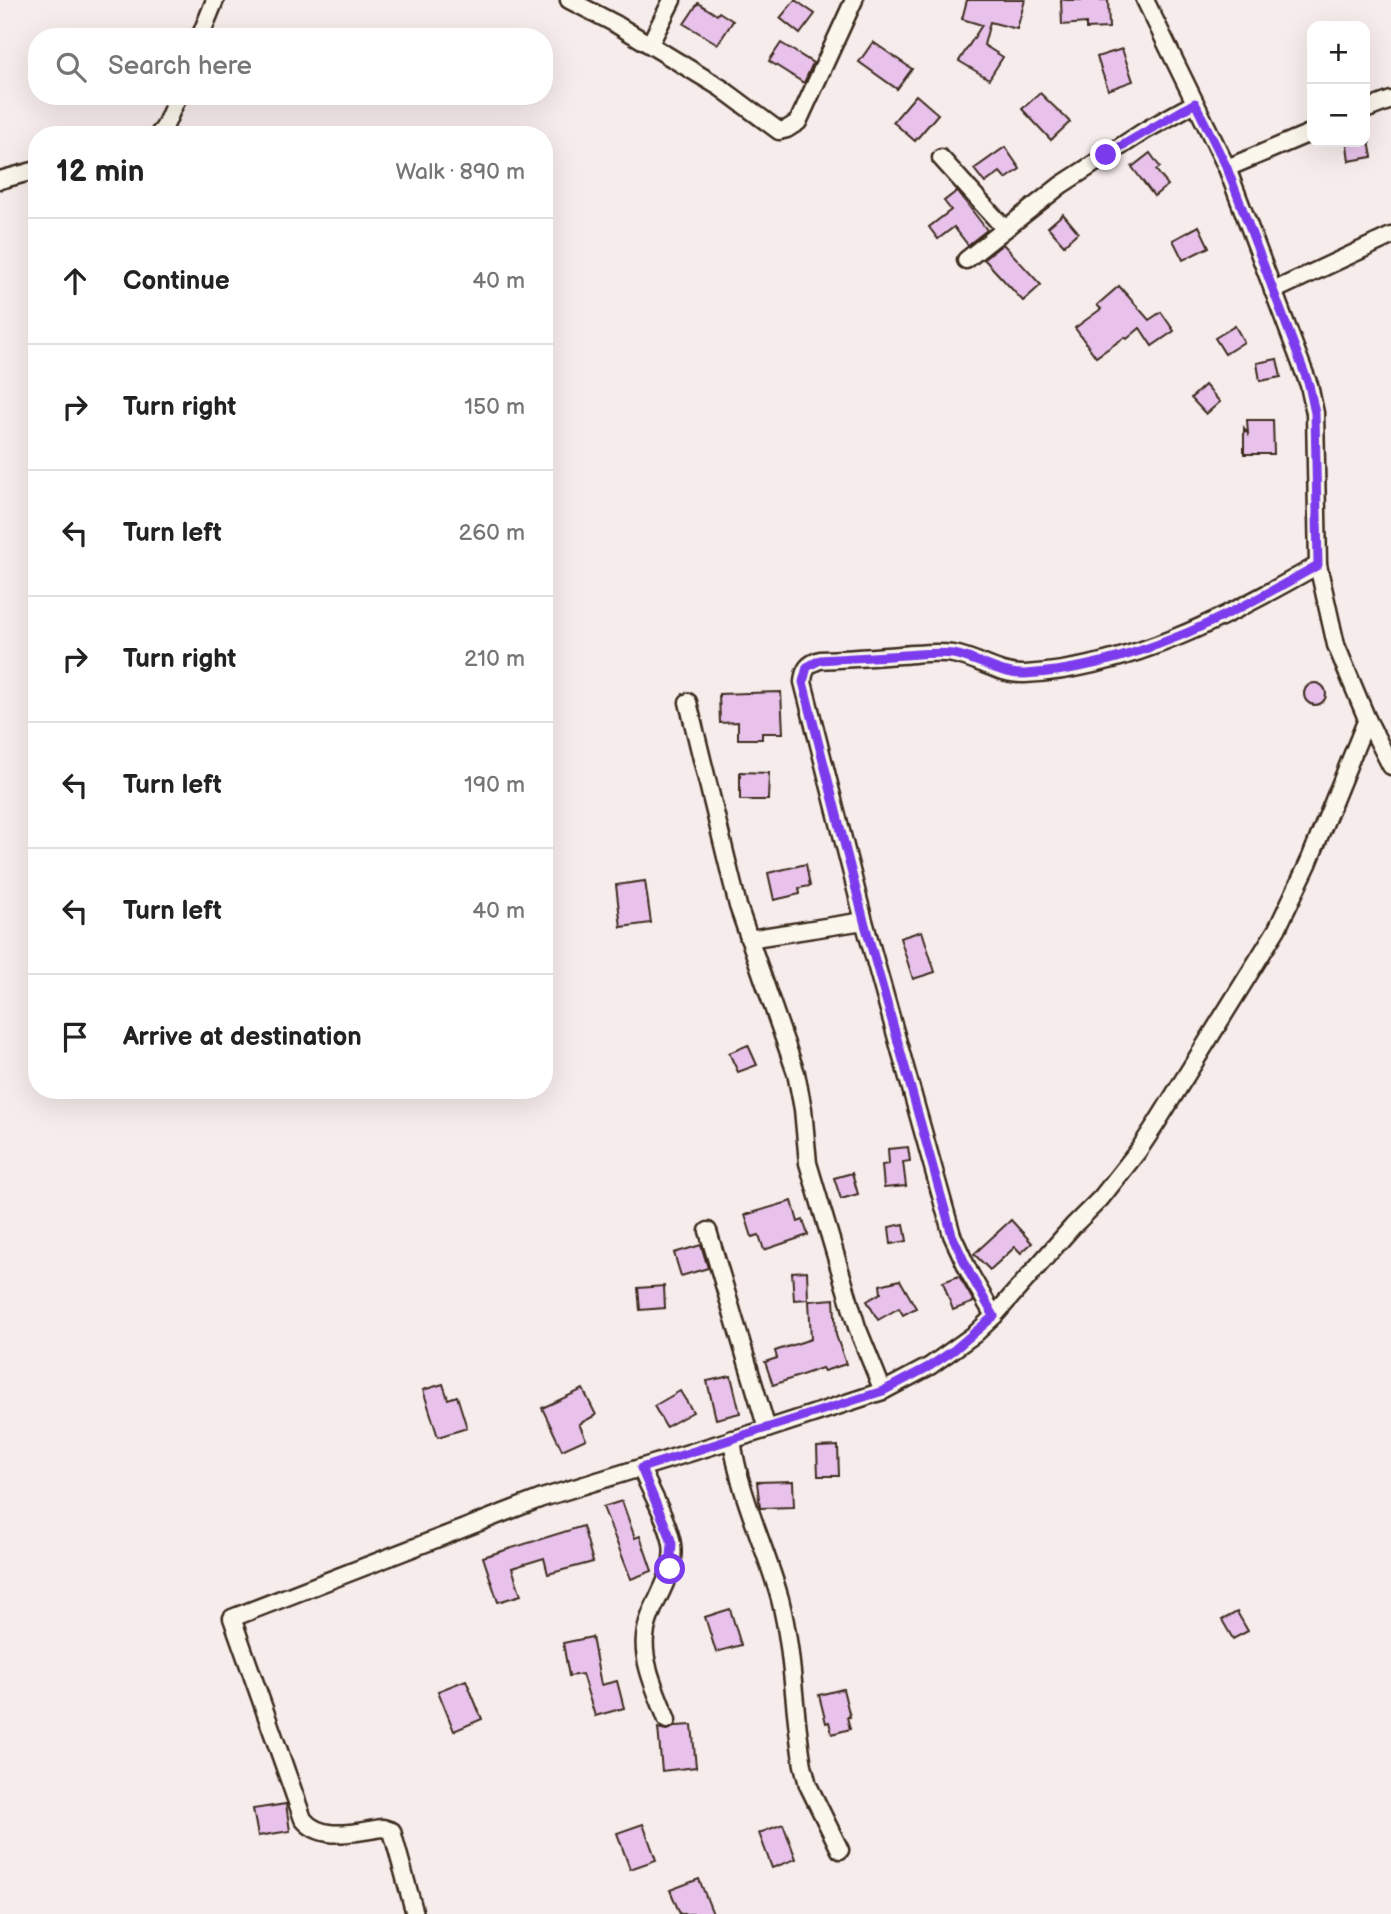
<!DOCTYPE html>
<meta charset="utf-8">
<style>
body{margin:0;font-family:"Balsamiq Sans",sans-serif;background:#f2f2f2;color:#222}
.controls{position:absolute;right:21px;top:21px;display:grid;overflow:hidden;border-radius:14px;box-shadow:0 7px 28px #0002}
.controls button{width:63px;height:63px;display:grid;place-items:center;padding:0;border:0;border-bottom:2px solid #e0e0e0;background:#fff;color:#222;font:35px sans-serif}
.stop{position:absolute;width:21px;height:21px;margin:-16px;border:5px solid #7c3aed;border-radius:50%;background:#fff}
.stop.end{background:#7c3aed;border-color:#fff;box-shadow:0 2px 7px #0008}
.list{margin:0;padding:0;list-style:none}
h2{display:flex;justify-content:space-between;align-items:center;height:91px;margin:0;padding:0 28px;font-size:30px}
h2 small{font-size:23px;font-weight:400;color:#767676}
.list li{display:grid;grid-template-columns:46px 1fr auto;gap:21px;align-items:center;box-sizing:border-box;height:126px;padding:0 28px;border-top:2px solid #e0e0e0}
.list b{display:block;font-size:26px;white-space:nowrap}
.list em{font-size:23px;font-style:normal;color:#767676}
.icon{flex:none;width:38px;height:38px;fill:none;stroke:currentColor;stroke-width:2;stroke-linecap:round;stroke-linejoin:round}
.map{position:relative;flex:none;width:1391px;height:1914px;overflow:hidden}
.search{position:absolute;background:#fff;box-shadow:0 7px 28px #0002;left:28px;top:28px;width:525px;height:77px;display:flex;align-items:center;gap:18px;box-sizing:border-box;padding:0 24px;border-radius:28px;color:#767676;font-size:26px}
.panel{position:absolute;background:#fff;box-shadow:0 7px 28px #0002;left:28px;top:126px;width:525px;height:973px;border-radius:28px}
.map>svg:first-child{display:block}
</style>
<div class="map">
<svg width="1391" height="1914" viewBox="0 0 1391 1914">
<rect width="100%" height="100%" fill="#f7ecec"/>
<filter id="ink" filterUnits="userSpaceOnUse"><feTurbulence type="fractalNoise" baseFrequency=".0143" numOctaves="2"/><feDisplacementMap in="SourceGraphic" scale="14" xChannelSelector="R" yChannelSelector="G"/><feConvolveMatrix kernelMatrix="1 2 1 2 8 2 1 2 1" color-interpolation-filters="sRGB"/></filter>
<g filter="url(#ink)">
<!-- building -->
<g fill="#e8c2eb" stroke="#3b2a1e" stroke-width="2">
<polygon points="795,0 815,14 800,34 780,18"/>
<polygon points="967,0 1025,0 1017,29 990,22 984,45 1003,57 989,79 959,61 982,25 962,19"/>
<polygon points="1061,0 1108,0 1109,28 1086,29 1086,23 1062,25"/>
<polygon points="698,3 717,15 719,12 733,21 718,44 684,24"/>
<polygon points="873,42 912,69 897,89 859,62"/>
<polygon points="781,43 813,63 804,83 769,61"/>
<polygon points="1122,49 1133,81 1108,90 1097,57"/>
<polygon points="1040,93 1070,122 1051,140 1022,109"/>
<polygon points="916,95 938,114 915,141 893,122"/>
<polygon points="1369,141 1372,157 1349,161 1347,145"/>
<polygon points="1005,147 1020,169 1006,179 1000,172 985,183 974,169"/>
<polygon points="1150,153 1160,167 1156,170 1168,185 1154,196 1132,167"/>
<polygon points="957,191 987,230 968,245 954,227 938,239 929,227 951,210 944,201"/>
<polygon points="1063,214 1078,232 1064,245 1048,227"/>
<polygon points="1199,226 1209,247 1183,260 1173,240"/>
<polygon points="1003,244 1041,285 1023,301 984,259"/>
<polygon points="1119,286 1149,320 1161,312 1174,331 1152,346 1140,328 1127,339 1125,337 1096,357 1075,328 1101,309 1097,305"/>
<polygon points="1235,326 1244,342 1225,354 1215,338"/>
<polygon points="1277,359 1281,377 1260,381 1257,363"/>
<polygon points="1205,385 1220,402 1206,414 1191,398"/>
<polygon points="1247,420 1273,420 1274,454 1244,454 1244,428 1248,434"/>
<circle cx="1315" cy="694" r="11"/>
<polygon points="781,692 783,733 762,733 762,739 738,739 738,722 720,723 719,694"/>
<polygon points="740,772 769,773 768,800 740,800"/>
<polygon points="806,864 810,886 799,888 800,894 774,900 768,873"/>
<polygon points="645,881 651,923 621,927 616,885"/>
<polygon points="922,931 935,972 913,979 900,938"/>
<polygon points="748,1045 757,1065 738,1072 729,1053"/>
<polygon points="908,1147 910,1161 903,1162 906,1186 884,1188 882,1165 889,1164 888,1149"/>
<polygon points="852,1173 858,1194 841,1199 834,1178"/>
<polygon points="792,1201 798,1222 803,1220 808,1235 764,1250 759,1235 752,1237 745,1215"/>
<polygon points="1011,1220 1032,1243 1021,1253 1015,1247 990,1270 974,1254"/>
<polygon points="904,1224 907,1241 891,1244 889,1227"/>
<polygon points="701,1245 708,1268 681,1276 674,1253"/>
<polygon points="807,1271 808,1299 794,1300 792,1272"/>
<polygon points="959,1276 974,1302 953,1310 943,1282"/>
<polygon points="900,1280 916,1308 903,1315 899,1308 878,1320 867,1301 881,1293 880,1285"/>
<polygon points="664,1286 665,1308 640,1310 638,1288"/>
<polygon points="834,1299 836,1335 846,1364 824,1371 822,1368 773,1385 765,1362 777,1358 775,1351 811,1339 809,1301"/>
<polygon points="731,1376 740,1413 716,1419 707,1381"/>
<polygon points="443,1384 448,1399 457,1396 467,1428 438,1437 423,1390"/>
<polygon points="583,1389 596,1415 579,1424 586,1439 562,1450 542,1408"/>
<polygon points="680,1391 693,1412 666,1427 654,1406"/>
<polygon points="838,1446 839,1476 818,1476 817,1447"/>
<polygon points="793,1481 794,1507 760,1508 757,1482"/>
<polygon points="622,1501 635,1538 640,1536 652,1571 631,1579 603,1507"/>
<polygon points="583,1526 593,1562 548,1574 544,1558 512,1568 521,1595 498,1602 483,1557"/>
<polygon points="730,1609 741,1645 716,1652 705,1617"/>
<polygon points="1237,1612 1248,1631 1233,1639 1222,1620"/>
<polygon points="592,1637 601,1685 617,1681 624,1708 595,1716 582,1674 569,1676 563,1643"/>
<polygon points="466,1680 482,1719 454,1731 438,1691"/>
<polygon points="843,1689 850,1717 847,1717 850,1729 832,1734 829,1722 826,1723 819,1695"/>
<polygon points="692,1725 696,1767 662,1771 658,1728 666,1730 675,1726"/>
<polygon points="286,1804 290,1831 258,1836 253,1809"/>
<polygon points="643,1824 656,1860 630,1869 617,1833"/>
<polygon points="783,1824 796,1859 772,1868 759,1833"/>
<polygon points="699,1879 713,1914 680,1914 670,1890"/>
</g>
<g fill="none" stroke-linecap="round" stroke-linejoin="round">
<defs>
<g id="street">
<polyline points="569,0 614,23 721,88 779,131 787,129 798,122 854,0"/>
<polyline points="1145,0 1227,168 1309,385 1315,413 1318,565 1336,645 1367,719 1391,766"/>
<polyline points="200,37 215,0"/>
<polyline points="650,44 672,0"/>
<polyline points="1365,110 1391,100"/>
<polyline points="158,135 164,128 178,96"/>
<polyline points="941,158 1005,229"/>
<polyline points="1227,168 1312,132"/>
<polyline points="0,180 37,170"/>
<polyline points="966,260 1061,185 1146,130 1195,103"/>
<polyline points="1273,291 1391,236"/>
<polyline points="688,702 738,906 796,1073 803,1109 808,1163 857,1327 883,1391"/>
<polyline points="749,939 864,921"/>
<polyline points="708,1231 767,1429"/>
<path d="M994 1316 970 1274 952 1235 864 921 803 682C804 669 808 664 820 660 847 659 873 657 900 655 918 654 936 651 953 654 978 658 999 675 1025 674 1132 668 1227 617 1318 565"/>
<path d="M732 1439C739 1495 765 1545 780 1599 794 1654 793 1710 803 1765L808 1785 840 1850"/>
<path d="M641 1468C650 1491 668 1520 672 1544 677 1578 648 1604 645 1637 642 1664 658 1695 667 1720"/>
<path d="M415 1914 392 1831 383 1828C357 1831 322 1843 303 1819L232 1618 542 1498 767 1429 883 1391 930 1366 975 1334 994 1316 1073 1226 1101 1198 1138 1151 1156 1124 1277 929 1308 864 1367 719"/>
</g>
</defs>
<!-- street casing -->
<use href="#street" stroke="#3b2a1e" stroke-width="21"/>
<!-- street -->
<use href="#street" stroke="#fbf7ec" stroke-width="16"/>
</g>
</g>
<g fill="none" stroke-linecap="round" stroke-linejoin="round" filter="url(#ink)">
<!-- route -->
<path stroke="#7c3aed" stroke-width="9" d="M670 1569 672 1544 669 1534 641 1468 883 1391 930 1366 954 1350 994 1316 970 1274 952 1235 864 921 803 682 807 667 820 660C848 658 877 657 905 655 921 654 937 652 953 654 978 658 999 675 1025 674 1132 668 1227 617 1318 565L1315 413 1309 385 1227 168 1195 103 1106 155"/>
</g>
</svg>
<div class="controls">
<button>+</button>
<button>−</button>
</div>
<div class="stop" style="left:670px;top:1569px"></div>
<div class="stop end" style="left:1106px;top:155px"></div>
<div class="search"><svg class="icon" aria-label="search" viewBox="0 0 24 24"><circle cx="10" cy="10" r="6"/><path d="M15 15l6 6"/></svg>Search here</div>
<section class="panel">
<h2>12 min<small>Walk · 890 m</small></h2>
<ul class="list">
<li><svg class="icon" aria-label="ahead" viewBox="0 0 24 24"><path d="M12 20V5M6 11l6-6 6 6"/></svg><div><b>Continue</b></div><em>40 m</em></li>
<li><svg class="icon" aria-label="right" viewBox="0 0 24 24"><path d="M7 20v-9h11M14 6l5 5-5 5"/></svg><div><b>Turn right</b></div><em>150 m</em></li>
<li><svg class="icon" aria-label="left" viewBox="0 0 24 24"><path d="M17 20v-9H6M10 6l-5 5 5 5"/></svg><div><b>Turn left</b></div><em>260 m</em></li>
<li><svg class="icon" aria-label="right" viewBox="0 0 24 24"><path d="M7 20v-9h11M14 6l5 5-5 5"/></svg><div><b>Turn right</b></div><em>210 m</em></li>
<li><svg class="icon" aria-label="left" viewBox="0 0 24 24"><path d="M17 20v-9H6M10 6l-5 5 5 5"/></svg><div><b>Turn left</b></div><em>190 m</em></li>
<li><svg class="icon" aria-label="left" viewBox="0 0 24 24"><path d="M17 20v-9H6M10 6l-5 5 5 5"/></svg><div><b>Turn left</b></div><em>40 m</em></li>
<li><svg class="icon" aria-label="arrive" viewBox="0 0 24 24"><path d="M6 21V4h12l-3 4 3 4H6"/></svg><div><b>Arrive at destination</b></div></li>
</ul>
</section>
</div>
